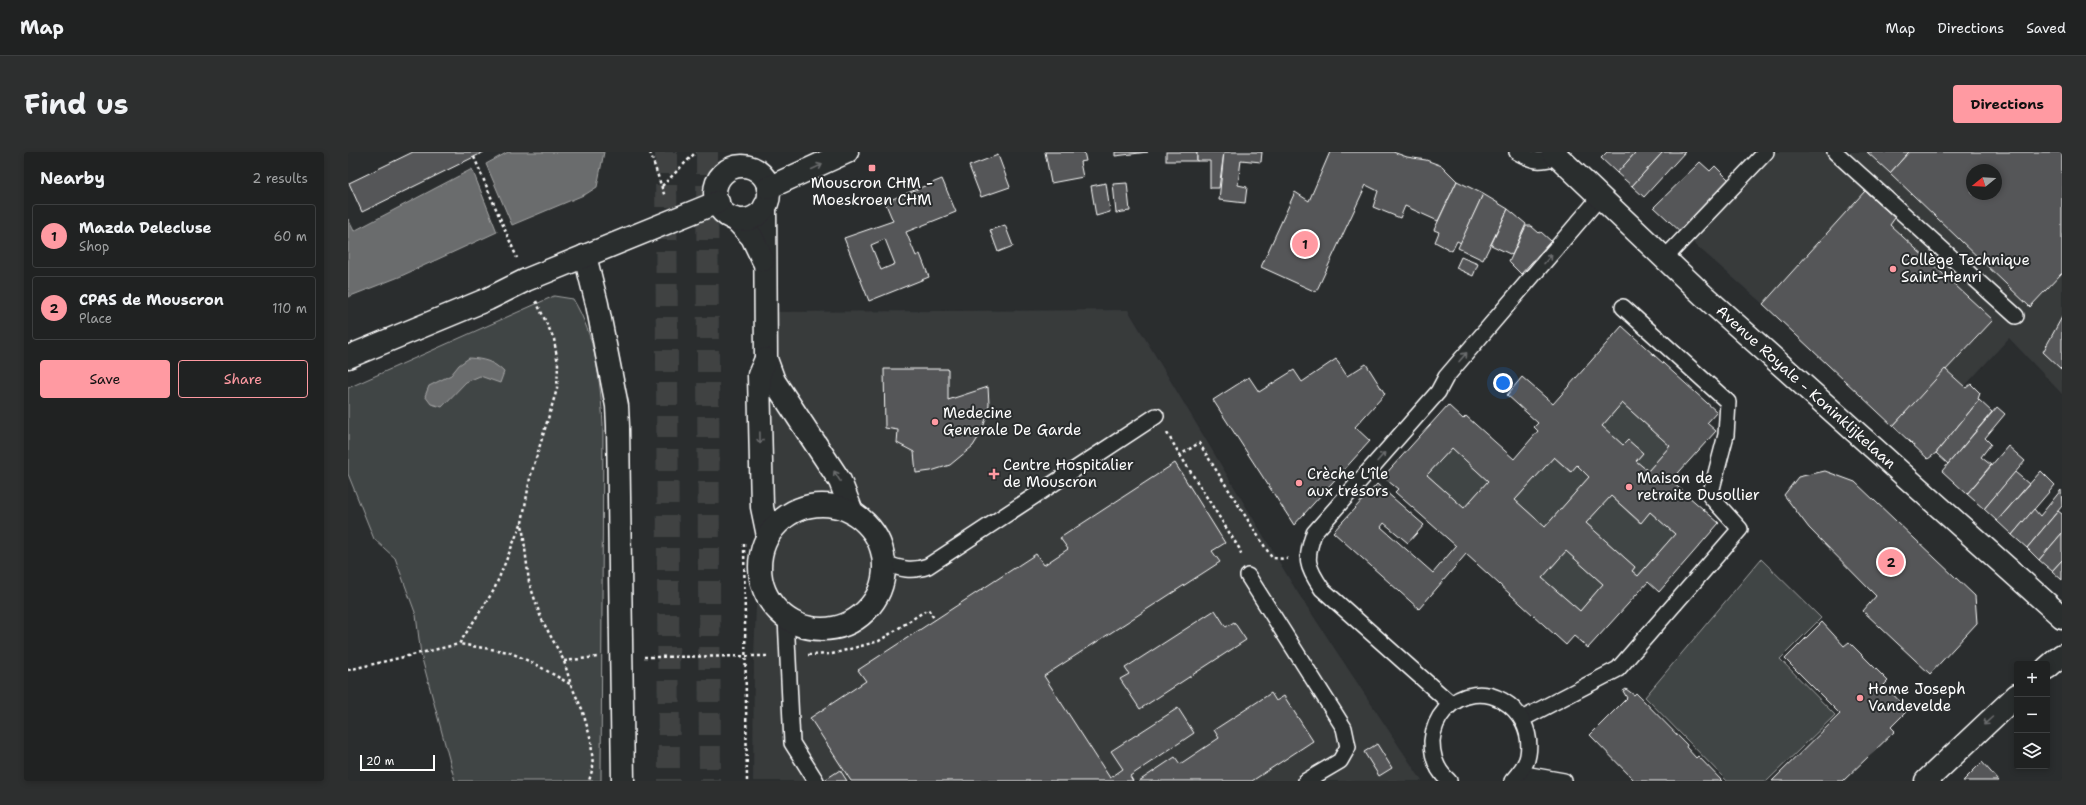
<!DOCTYPE html>
<meta charset="utf-8">
<style>
body{margin:0;font-family:"Shantell Sans",sans-serif;background:#2d2f2f;color:#f1f3f6}
.controls{position:absolute;right:12px;bottom:12px;display:grid;overflow:hidden;border-radius:4px;box-shadow:0 2px 6px #0003}
.controls button{width:36px;height:36px;display:grid;place-items:center;padding:0;border:0;border-bottom:1px solid #3d3f40;background:#202222;color:#f1f3f6;font:20px sans-serif}
.compass{position:absolute;left:1618px;top:12px;width:36px;height:36px;border-radius:50%;background:#202222;box-shadow:0 2px 6px #0003;rotate:252deg}
.scale{position:absolute;left:12px;bottom:10px;width:75px;box-sizing:border-box;padding-left:4px;border:2px solid #fff;border-top:0;font-size:11px;line-height:14px;white-space:nowrap;color:#fff;-webkit-text-stroke:3px #2a2d2e;paint-order:stroke}
.you{position:absolute;left:1155px;top:231px;width:14px;height:14px;margin:-10px;border:3px solid #fff;border-radius:50%;background:#1a73e8;box-shadow:0 0 0 6px #1a73e833}
.badge{display:grid;place-items:center;width:26px;height:26px;border-radius:50%;background:#ff9aa2;color:#111;font-size:13px;font-weight:700}
.pin{position:absolute;translate:-50% -50%;border:2px solid #fff;box-shadow:0 1px 4px #0006}
.list{margin:0;padding:0;list-style:none}
h2{display:flex;justify-content:space-between;align-items:center;height:52px;margin:0;padding:0 16px;font-size:17px}
h2 small{font-size:13px;font-weight:400;color:#a2a4a5}
.list li{display:grid;grid-template-columns:26px 1fr auto;gap:12px;align-items:center;box-sizing:border-box;height:64px;margin:0 8px 8px;padding:0 8px;border:1px solid #3d3f40;border-radius:4px}
.list b{display:block;font-size:15px;white-space:nowrap}
.list p{margin:0;font-size:13px;white-space:nowrap;color:#a2a4a5}
.list em{font-size:13px;font-style:normal;color:#a2a4a5}
.actions{display:flex;gap:8px;padding:12px 16px}
.actions a{flex:1;padding:9px 0;border:1px solid #ff9aa2;border-radius:4px;text-align:center;font-size:14px;color:#ff9aa2}
.actions .main{background:#ff9aa2;color:#111}
.icon{flex:none;width:22px;height:22px;fill:none;stroke:currentColor;stroke-width:2;stroke-linecap:round;stroke-linejoin:round}
.map{position:relative;flex:none;width:1714px;height:629px;overflow:hidden;border-radius:4px}
header{display:flex;align-items:center;gap:24px;box-sizing:border-box;height:56px;padding:0 20px;background:#202222;border-bottom:1px solid #3d3f40}
header strong{font-size:19px}
nav{display:flex;gap:22px;margin-inline-start:auto;font-size:14px}
.intro{display:flex;align-items:center;justify-content:space-between;box-sizing:border-box;height:96px;padding:0 24px}
h1{margin:0;font-size:28px}
.button{padding:10px 18px;border-radius:4px;background:#ff9aa2;color:#111;font-size:14px;font-weight:700}
main{display:flex;gap:24px;padding:0 24px}
aside{flex:1;background:#202222;border-radius:4px;box-shadow:0 2px 6px #0003}
.map>svg:first-child{display:block}
</style>
<header>
<strong>Map</strong>
<nav><a>Map</a><a>Directions</a><a>Saved</a></nav>
</header>
<div class="intro"><h1>Find us</h1><a class="button">Directions</a></div>
<main>
<aside>
<h2>Nearby<small>2 results</small></h2>
<ul class="list">
<li><span class="badge">1</span><div><b>Mazda Delecluse</b><p>Shop</p></div><em>60 m</em></li>
<li><span class="badge">2</span><div><b>CPAS de Mouscron</b><p>Place</p></div><em>110 m</em></li>
</ul>
<div class="actions"><a class="main">Save</a><a>Share</a></div>
</aside>
<div class="map">
<svg width="1714" height="629" viewBox="0 0 1714 629">
<rect width="100%" height="100%" fill="#2a2d2e"/>
<filter id="ink" filterUnits="userSpaceOnUse"><feTurbulence type="fractalNoise" baseFrequency=".025" numOctaves="2"/><feDisplacementMap in="SourceGraphic" scale="8" xChannelSelector="R" yChannelSelector="G"/><feConvolveMatrix kernelMatrix="1 2 1 2 8 2 1 2 1" color-interpolation-filters="sRGB"/></filter>
<g filter="url(#ink)">
<!-- built -->
<g fill="#373a3b" fill-rule="evenodd">
<path d="M1409 0H1714V242L1661 186 1616 235 1415 152 1335 82ZM1624 18H1648V42H1624Z"/>
<polygon points="780,158 948,438 1074,629 405,629 406,504 418,207 418,160"/>
</g>
<!-- green -->
<g fill="#414445" stroke="#a0a2a2">
<path d="M206 144 225 147C248 185 252 227 255 272L253 629H107L73 503 68 463 47 406 26 387 0 322V236Z"/>
<polygon points="1274,251 1322,294 1300,319 1288,309 1295,301 1280,288 1275,293 1254,274"/>
<polygon points="1104,296 1140,329 1116,356 1079,323"/>
<polygon points="1206,305 1222,320 1229,313 1241,325 1197,375 1167,348"/>
<polygon points="1263,344 1292,371 1302,360 1327,382 1290,424 1284,419 1287,415 1238,371"/>
<polygon points="1218,399 1255,432 1232,459 1194,426"/>
<polygon points="1413,407 1473,466 1432,507 1487,563 1419,629 1379,629 1297,545"/>
</g>
<!-- water -->
<g fill="#6a6c6d" stroke="#a6a7a7">
<polygon points="160,0 256,0 249,35 238,42 164,73 138,12"/>
<polygon points="124,17 149,80 51,125 0,145 0,67 6,79"/>
<path d="M121 206C136 207 145 209 156 220L152 231 132 224 118 230 94 255 83 252 77 244 81 234 103 223 111 213Z"/>
</g>
<!-- building -->
<g fill="#555758" stroke="#fff" fill-rule="evenodd">
<polygon points="65,0 136,0 14,60 1,31"/>
<polygon points="697,0 736,0 738,9 732,10 735,25 703,31"/>
<polygon points="767,0 800,0 767,4"/>
<rect x="818" y="0" width="31" height="9"/>
<polygon points="849,0 876,0 871,36 862,36 862,9 849,9"/>
<polygon points="876,0 914,0 913,10 893,8 890,33 899,35 897,51 871,48"/>
<polygon points="982,0 1045,0 1059,5 1078,8 1094,14 1109,29 1090,69 1057,54 1052,66 1025,55 1030,39 1018,33 968,140 913,115 947,40 961,49"/>
<polygon points="1259,0 1288,0 1269,21 1253,6"/>
<polygon points="1288,0 1315,0 1284,34 1269,21"/>
<polygon points="1315,0 1337,0 1296,45 1284,34"/>
<polygon points="1519,0 1561,0 1542,21"/>
<path d="M1561 0H1714V121L1682 155 1542 21ZM1624 18H1648V42H1624Z"/>
<polygon points="650,3 662,35 633,45 621,14"/>
<polygon points="1352,10 1362,19 1367,14 1381,28 1335,82 1306,55"/>
<path d="M594 27 608 60 558 80 568 104 572 102 581 125 521 149 496 86 545 69 537 50ZM537 87 547 112 533 118 523 93Z"/>
<polygon points="1109,29 1135,42 1113,91 1109,89 1104,99 1087,90 1091,80 1086,78"/>
<polygon points="758,31 762,60 748,64 743,34"/>
<polygon points="779,31 782,59 768,61 765,32"/>
<polygon points="1517,39 1547,66 1542,73 1645,168 1545,274 1415,152"/>
<polygon points="1135,42 1160,57 1135,108 1110,96"/>
<polygon points="1160,57 1178,72 1164,103 1143,93"/>
<polygon points="657,73 665,94 650,100 642,78"/>
<polygon points="1178,74 1183,74 1191,81 1193,80 1203,89 1173,122 1161,110"/>
<polygon points="1113,105 1130,112 1125,124 1108,116"/>
<polygon points="1714,165 1714,218 1695,200"/>
<path d="M1274 174 1369 260 1359 271 1368 279 1323 329 1371 371 1311 440 1300 430 1240 496 1226 484 1218 493 1118 402 1071 457 985 380 1029 332 1076 373 1060 391 1036 371 1033 375 1085 421 1108 394 1047 340 1050 337 1035 325 1100 253 1115 267 1118 264 1166 307 1190 279 1186 275 1190 271 1159 243 1174 225 1205 252ZM1274 251 1322 294 1300 319 1288 309 1295 301 1280 288 1275 293 1254 274ZM1104 296 1140 329 1116 356 1079 323ZM1206 305 1223 320 1229 313 1241 325 1197 375 1167 348ZM1263 344 1293 371 1302 360 1327 382 1290 424 1284 419 1287 415 1238 371ZM1218 399 1255 432 1232 459 1194 426Z"/>
<polygon points="988,207 999,224 1018,212 1037,242 1007,275 1022,289 946,373 865,248 901,225 911,240 946,218 954,230"/>
<polygon points="536,217 600,217 600,248 640,235 641,252 639,264 633,281 625,294 602,313 583,319 568,321 566,300 549,291 550,278 537,276"/>
<polygon points="1597,217 1618,236 1623,232 1632,241 1630,247 1631,248 1588,301 1580,307 1545,274"/>
<polygon points="1631,248 1644,260 1600,312 1588,301"/>
<polygon points="1649,255 1657,262 1637,286 1643,292 1633,305 1643,313 1619,342 1594,319"/>
<polygon points="1660,294 1677,309 1636,357 1619,342"/>
<polygon points="827,311 877,391 864,399 872,410 696,524 762,626 775,617 763,599 830,556 846,581 782,624 785,629 503,629 462,566 518,529 510,518 688,402 696,413 720,397 712,386"/>
<polygon points="1477,319 1507,330 1627,444 1629,471 1582,522 1515,459 1528,444 1461,376 1436,343 1450,325"/>
<polygon points="1693,319 1707,333 1664,383 1649,369"/>
<polygon points="1667,320 1681,332 1649,369 1636,357"/>
<polygon points="1713,338 1714,354 1679,396 1664,383 1686,357 1692,364"/>
<polygon points="1710,359 1714,362 1714,381 1691,408 1679,396"/>
<polygon points="1714,381 1714,408 1704,419 1691,408"/>
<polygon points="1714,408 1714,428 1704,419"/>
<polygon points="867,458 878,475 886,470 898,488 792,557 772,527 781,522 777,516"/>
<polygon points="1474,470 1496,494 1501,490 1540,529 1536,533 1560,558 1543,575 1547,579 1495,629 1424,629 1492,562 1437,507"/>
<polygon points="1278,537 1286,543 1288,541 1339,593 1338,595 1348,606 1350,604 1374,629 1287,629 1242,583 1279,546 1275,539"/>
<polygon points="923,541 928,549 936,544 965,589 904,629 791,629 827,605 832,612 871,586 866,578"/>
<polygon points="1029,592 1044,616 1031,624 1016,600"/>
<polygon points="1634,610 1651,629 1615,629"/>
<polygon points="492,618 499,629 475,629"/>
</g>
<g fill="none" stroke-linecap="round" stroke-linejoin="round">
<!-- highway-tunnel -->
<g stroke="#3f4243" stroke-width="22" stroke-dasharray="22 11" stroke-linecap="butt">
<polyline points="318,0 321,629"/>
<polyline points="359,0 362,629"/>
</g>
<defs>
<g id="lane">
<path d="M1169 0C1187 10 1191 10 1211 5"/>
<polyline points="1487,0 1668,164"/>
<polyline points="1316,107 1418,0"/>
<path d="M537 411C552 417 564 420 580 414L808 264"/>
<polyline points="900,424 996,576 1000,595 992,609 958,629"/>
<polyline points="438,466 444,591 468,629"/>
<path d="M1103 552 974 437C958 414 957 407 966 381L1090 240 1098 225 1252 45"/>
<polyline points="1174,567 1270,517 1392,377 1362,344 1378,283 1380,250 1275,155"/>
<polyline points="1171,621 1216,629"/>
<path d="M1101 629C1089 619 1084 604 1084 589 1085 577 1089 567 1097 558 1132 521 1188 555 1180 603 1179 613 1170 622 1164 629"/>
</g>
<g id="street">
<polyline points="417,54 418,207 426,229 492,329 504,360"/>
<polyline points="387,67 404,85 415,108"/>
<polyline points="418,207 411,223 414,355 420,384"/>
<circle cx="474" cy="415" r="62"/>
</g>
<g id="secondary">
<polyline points="1205,0 1355,143 1714,465"/>
<circle cx="394" cy="41" r="27"/>
<polyline points="420,36 499,0"/>
<polyline points="237,104 249,152 269,254 270,274 275,629"/>
<polyline points="0,205 140,147 178,128 370,50"/>
<polyline points="1699,516 1714,503"/>
<polyline points="1578,629 1669,543"/>
</g>
</defs>
<!-- lane casing -->
<use href="#lane" stroke="#fff" stroke-width="18"/>
<!-- street casing -->
<use href="#street" stroke="#fff" stroke-width="25"/>
<!-- secondary casing -->
<use href="#secondary" stroke="#fff" stroke-width="25"/>
<!-- path -->
<g stroke="#fff" stroke-width="2.5" stroke-dasharray="3 3" stroke-linecap="butt">
<polyline points="302,0 317,45"/>
<polyline points="126,5 169,106"/>
<polyline points="314,34 348,0"/>
<polyline points="188,149 206,187 210,212 209,237 182,326 174,371 181,430 193,466 216,509 223,533 234,557 243,588 245,615 241,629"/>
<polyline points="819,281 832,303 851,291 924,406 940,407"/>
<polyline points="832,303 891,396 894,404"/>
<polyline points="173,372 146,438 111,492 161,500 187,512 222,532"/>
<polyline points="396,392 399,629"/>
<polyline points="460,503 484,502 531,489 580,457 587,468"/>
<polyline points="296,505 419,504"/>
<polyline points="216,509 249,505"/>
<polyline points="0,518 111,492"/>
</g>
<!-- lane -->
<use href="#lane" stroke="#2a2d2e" stroke-width="15"/>
<!-- street -->
<use href="#street" stroke="#2a2d2e" stroke-width="22"/>
<!-- secondary -->
<use href="#secondary" stroke="#2a2d2e" stroke-width="22"/>
</g>
<!-- one-way arrows -->
<defs><path id="oneway-shaft" d="M-6 0H5M1.5-3L5.5 0L1.5 3" fill="none" stroke-width="1.6" stroke-linecap="round" stroke-linejoin="round"/></defs>
<g stroke="#6a6c6d">
<use href="#oneway-shaft" transform="translate(469 15) rotate(-25)"/>
<use href="#oneway-shaft" transform="translate(1200 107) rotate(-49)"/>
<use href="#oneway-shaft" transform="translate(1115 205) rotate(-49)"/>
<use href="#oneway-shaft" transform="translate(412 286) rotate(89)"/>
<use href="#oneway-shaft" transform="translate(1033 305) rotate(-49)"/>
<use href="#oneway-shaft" transform="translate(489 324) rotate(-122)"/>
<use href="#oneway-shaft" transform="translate(1640 569) rotate(138)"/>
</g>
</g>
<!-- markers -->
<g fill="#ff9aa2" stroke="#2a2d2e" stroke-width="1.5">
<rect x="520" y="12" width="8" height="8" rx="2"/>
<circle cx="1545" cy="117" r="4"/>
<circle cx="587" cy="270" r="4"/>
<path d="M644 316h4v4h4v4h-4v4h-4v-4h-4v-4h4z"/>
<circle cx="951" cy="331" r="4"/>
<circle cx="1281" cy="335" r="4"/>
<circle cx="1512" cy="546" r="4"/>
</g>
<g text-anchor="middle" dominant-baseline="central" stroke-width="4" stroke-linejoin="round" paint-order="stroke">
<!-- poi labels -->
<g font-size="15" fill="#fff" stroke="#2a2d2e" text-anchor="start">
<text x="524" y="31" text-anchor="middle">Mouscron CHM -<tspan x="524" dy="17">Moeskroen CHM</tspan></text>
<text x="1553" y="108">Collège Technique<tspan x="1553" dy="17">Saint-Henri</tspan></text>
<text x="595" y="261">Medecine<tspan x="595" dy="17">Generale De Garde</tspan></text>
<text x="655" y="313">Centre Hospitalier<tspan x="655" dy="17">de Mouscron</tspan></text>
<text x="959" y="322">Crèche L'île<tspan x="959" dy="17">aux trésors</tspan></text>
<text x="1289" y="326">Maison de<tspan x="1289" dy="17">retraite Dusollier</tspan></text>
<text x="1520" y="537">Home Joseph<tspan x="1520" dy="17">Vandevelde</tspan></text>
</g>
<!-- street labels -->
<g font-size="15" fill="#fff" stroke="#2a2d2e">
<text transform="translate(1458 235) rotate(42)">Avenue Royale - Koninklijkelaan</text>
</g>
</g>
</svg>
<div class="controls">
<button>+</button>
<button>−</button>
<button><svg class="icon" aria-label="layers" viewBox="0 0 24 24"><path d="M12 4l9 5-9 5-9-5zM3 14l9 5 9-5"/></svg></button>
</div>
<svg class="compass" viewBox="-18 -18 36 36"><path d="M0-13l5 13h-10z" fill="#e53935"/><path d="M0 13l5-13h-10z" fill="#a2a4a5"/></svg>
<div class="scale">20 m</div>
<div class="you"></div>
<div class="pin badge" style="left:957px;top:92px">1</div>
<div class="pin badge" style="left:1543px;top:410px">2</div>
</div>
</main>
